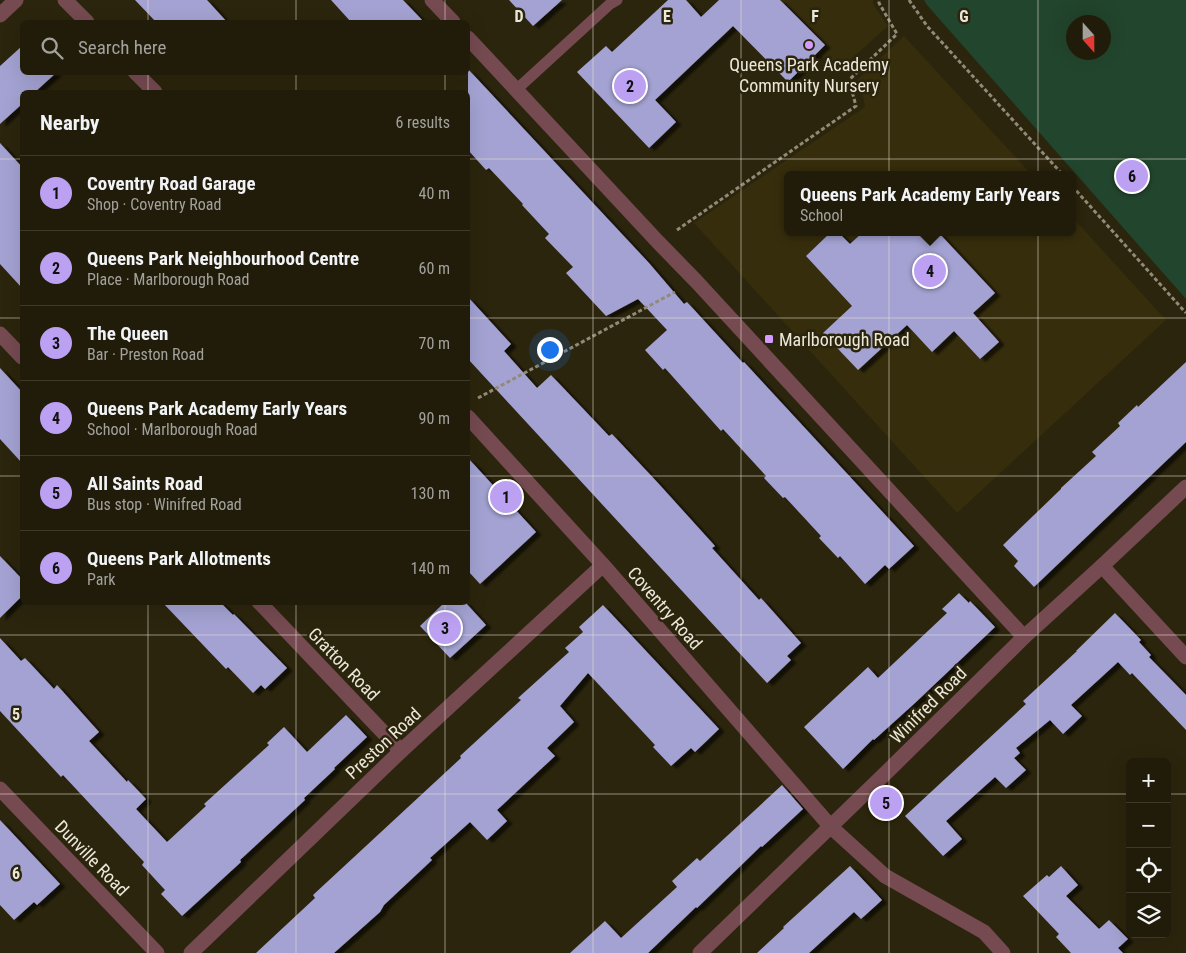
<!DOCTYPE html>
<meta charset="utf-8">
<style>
body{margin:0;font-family:"Roboto Condensed",sans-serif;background:#292513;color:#f1f3f6}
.controls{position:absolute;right:15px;bottom:15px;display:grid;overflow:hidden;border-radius:8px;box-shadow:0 5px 20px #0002}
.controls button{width:45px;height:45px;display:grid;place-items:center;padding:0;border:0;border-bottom:1px solid #3e3a2b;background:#211c0a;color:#f1f3f6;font:25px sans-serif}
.compass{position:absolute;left:1066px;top:15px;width:45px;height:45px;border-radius:50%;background:#211c0a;box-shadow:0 5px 20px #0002;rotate:159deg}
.you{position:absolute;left:549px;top:349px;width:18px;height:18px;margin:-12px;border:4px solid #fff;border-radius:50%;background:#1a73e8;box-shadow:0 0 0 8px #1a73e833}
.badge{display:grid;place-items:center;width:32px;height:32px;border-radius:50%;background:#bca0f2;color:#111;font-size:16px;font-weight:700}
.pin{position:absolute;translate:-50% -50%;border:2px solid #fff;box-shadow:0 1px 5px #0006}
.popup{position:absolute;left:784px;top:171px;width:292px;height:65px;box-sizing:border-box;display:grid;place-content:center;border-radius:8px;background:#211c0a;filter:drop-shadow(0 1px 4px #0005);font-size:16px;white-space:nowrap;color:#a2a19c}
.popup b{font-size:19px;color:#f1f3f6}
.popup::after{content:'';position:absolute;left:50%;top:100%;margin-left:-10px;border:10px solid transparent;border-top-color:#211c0a}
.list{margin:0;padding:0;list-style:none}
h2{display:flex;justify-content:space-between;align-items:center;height:65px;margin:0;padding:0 20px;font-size:21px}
h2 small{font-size:16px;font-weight:400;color:#a2a19c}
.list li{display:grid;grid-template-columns:32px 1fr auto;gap:15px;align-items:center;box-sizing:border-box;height:75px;padding:0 20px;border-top:1px solid #3e3a2b}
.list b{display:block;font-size:19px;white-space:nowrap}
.list p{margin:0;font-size:16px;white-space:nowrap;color:#a2a19c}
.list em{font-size:16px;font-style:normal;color:#a2a19c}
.icon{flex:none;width:28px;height:28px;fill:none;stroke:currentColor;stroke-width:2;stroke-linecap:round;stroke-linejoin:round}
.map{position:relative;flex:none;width:1186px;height:953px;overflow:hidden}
.search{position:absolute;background:#211c0a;box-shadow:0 5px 20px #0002;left:20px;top:20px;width:450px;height:55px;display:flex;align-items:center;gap:12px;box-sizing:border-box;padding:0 18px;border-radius:8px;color:#a2a19c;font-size:19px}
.panel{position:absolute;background:#211c0a;box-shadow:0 5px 20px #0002;left:20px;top:90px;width:450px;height:515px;border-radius:8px}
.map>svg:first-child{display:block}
</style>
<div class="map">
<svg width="1186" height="953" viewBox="0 0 1186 953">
<defs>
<filter id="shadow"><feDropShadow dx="5.5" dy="3" stdDeviation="1" flood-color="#0009"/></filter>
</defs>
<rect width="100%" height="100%" fill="#2c250d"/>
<!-- built -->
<g fill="#362d0c">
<polygon points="719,0 873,0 873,4 888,26 840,69 817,53 788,82 736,29 721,37 701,17"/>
<polygon points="904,36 1032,175 788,175 788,232 1072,232 1073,218 1166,320 957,513 694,223 865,107 863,96 853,84"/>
</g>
<!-- green -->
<path fill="#22452d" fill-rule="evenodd" d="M924 0H1186V299L927 5ZM1074 22H1104V52H1074Z"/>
<!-- building -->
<g fill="#a3a2d2" filter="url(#shadow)">
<polygon points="135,0 207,0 227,22 156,22"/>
<polygon points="331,0 403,0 424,22 351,22"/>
<polygon points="509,0 562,0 533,26"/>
<polygon points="668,0 686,0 701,17 719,0 780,0 825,45 788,82 733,26 655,100 676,122 649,148 577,72 606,46 612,52"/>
<polygon points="22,46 22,72 57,72 35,92 22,92 22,104 0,124 0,66"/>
<polygon points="468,69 649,263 684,304 687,302 743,363 744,362 914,546 889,569 885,565 865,584 840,556 838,558 819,538 821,536 785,497 783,498 764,478 766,476 723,429 721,431 665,368 663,370 645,350 667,330 638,299 606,316 566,273 573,267 545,238 549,234 522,205 523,204 489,168 486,170 468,150"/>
<polygon points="0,143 22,167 22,288 0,264"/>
<polygon points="831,232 838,232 850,244 863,232 938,232 995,293 973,313 999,342 980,359 954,331 932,352 907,325 858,370 823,333 852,306 806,256"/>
<polygon points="468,297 511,344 504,351 537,388 551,375 609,436 612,434 658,483 715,546 712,548 759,600 761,598 801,643 787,656 791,660 767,683 468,359"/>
<polygon points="1186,362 1186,442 1034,587 1014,566 1018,561 1003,545 1061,489 1061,488 1096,456 1092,452 1120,426 1118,423 1137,405 1138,407"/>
<polygon points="0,368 22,392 22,463 0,439"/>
<polygon points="468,458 536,532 480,584 468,571"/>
<polygon points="0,556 22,579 22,596 0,618"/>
<polygon points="959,593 969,603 970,601 995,627 915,703 874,740 873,739 843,769 804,727 868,667 878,678 947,613 942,609"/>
<polygon points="162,602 220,602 233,615 234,614 287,668 265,689 261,685 253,693 228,667 226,669"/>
<polygon points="445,602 465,602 486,625 450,658 420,626"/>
<polygon points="603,605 719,729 695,752 691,748 671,766 653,747 655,745 588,673 560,706 574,722 547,748 555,756 497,810 507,821 487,840 470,822 430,858 432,860 384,905 380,912 334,953 256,953 315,898 313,895 461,758 460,756 521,700 518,698 569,652 565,648 583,632 579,627"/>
<polygon points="1115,613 1141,640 1139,642 1151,655 1149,657 1186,695 1186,730 1132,673 1130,675 1118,662 1071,705 1082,716 1063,734 1050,720 1016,748 1020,753 1014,758 1026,770 1006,788 995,777 946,821 962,839 943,856 905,816 1026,704 1023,701 1077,651 1076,651"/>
<polygon points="0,638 21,661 25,658 54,689 57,685 99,732 89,741 127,782 128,780 146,799 136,809 167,842 206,806 204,804 269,745 267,743 284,727 307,752 346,715 367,737 334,768 335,769 304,798 305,800 240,860 241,862 182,916 161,894 165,890 142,865 144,862 63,775 61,777 0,711"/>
<polygon points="782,785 803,809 762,847 761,846 697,908 696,907 648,953 570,953 605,921 621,938 677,887 672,881 697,858 700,861"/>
<polygon points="0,820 60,884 37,905 34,902 14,920 0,905"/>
<polygon points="850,866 882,900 861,919 854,912 809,953 757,953 784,928 783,927"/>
<polygon points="1061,866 1078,885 1066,896 1099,929 1109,920 1128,939 1118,948 1123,953 1071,953 1056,937 1059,934 1023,896 1047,875 1049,877"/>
</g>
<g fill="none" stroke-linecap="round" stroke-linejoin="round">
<!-- path -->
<g stroke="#908a77" stroke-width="3" stroke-dasharray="4 2.5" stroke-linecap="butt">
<polyline points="909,0 927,26 1063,175"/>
<polyline points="1072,186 1186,313"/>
<polyline points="677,230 856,106 849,80 897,34 879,3 879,0"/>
<polyline points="478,398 675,292"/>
</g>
<!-- service -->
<polyline stroke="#754a51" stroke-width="11" points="516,90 610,4 617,0"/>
<!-- minor -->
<g stroke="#754a51" stroke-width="15">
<polyline points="65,0 87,22"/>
<polyline points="432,0 453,22"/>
<polyline points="0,15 16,0"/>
<polyline points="468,38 658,242 696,281 1024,637"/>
<polyline points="135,72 155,92"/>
<polyline points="0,334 22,357"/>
<polyline points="468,417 603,565 831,827 885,876 984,932 1003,953"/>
<polyline points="1102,566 1186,657"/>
<polyline points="259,602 401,751"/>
<polyline points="0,789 157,953"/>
<polyline points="191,953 401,751 603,565"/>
<polyline points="700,953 896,763 1024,637 1102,566 1186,487"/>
</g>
</g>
<!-- grid -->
<path fill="none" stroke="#ece8d9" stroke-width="1" stroke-opacity="0.55" d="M148 0V22M296 0V22M445 0V22M593 0V953M741 0V953M889 0V953M1038 0V953M148 72V92M296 72V92M445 72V92M0 159H22M468 159H1186M0 318H22M468 318H1186M0 476H22M468 476H1186M148 602V953M296 602V953M445 602V953M0 635H1186M0 794H1130M1167 794H1186"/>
<!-- markers -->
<g fill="#d49cfc" stroke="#2c250d" stroke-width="2">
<circle cx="809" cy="45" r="5"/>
<rect x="764" y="334" width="10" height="10" rx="2.5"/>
</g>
<g text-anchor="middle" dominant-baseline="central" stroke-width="5" stroke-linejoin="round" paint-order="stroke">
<!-- poi labels -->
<g font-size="18" fill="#ece8d9" stroke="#2c250d">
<text x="809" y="64">Queens Park Academy<tspan x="809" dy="21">Community Nursery</tspan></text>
<text x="779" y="339" text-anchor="start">Marlborough Road</text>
</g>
<!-- street labels -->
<g font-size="18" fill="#ece8d9" stroke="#2c250d">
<text transform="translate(665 608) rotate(49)">Coventry Road</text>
<text transform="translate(344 664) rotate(46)">Gratton Road</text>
<text transform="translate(928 705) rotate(-45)">Winifred Road</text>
<text transform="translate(383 743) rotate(-43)">Preston Road</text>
<text transform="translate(92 858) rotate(46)">Dunville Road</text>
</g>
</g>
<g font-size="16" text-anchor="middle" font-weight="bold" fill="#ece8d9" stroke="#2c250d" stroke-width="5" stroke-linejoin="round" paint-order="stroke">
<text x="519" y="22">D</text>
<text x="667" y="22">E</text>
<text x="815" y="22">F</text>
<text x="964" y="22">G</text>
<text x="16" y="720">5</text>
<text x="16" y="879">6</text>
</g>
</svg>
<div class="controls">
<button>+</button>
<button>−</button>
<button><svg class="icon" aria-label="locate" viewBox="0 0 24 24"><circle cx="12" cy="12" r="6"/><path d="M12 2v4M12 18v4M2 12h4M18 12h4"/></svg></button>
<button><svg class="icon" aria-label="layers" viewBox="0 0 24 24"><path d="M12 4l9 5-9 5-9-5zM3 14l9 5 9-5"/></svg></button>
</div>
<svg class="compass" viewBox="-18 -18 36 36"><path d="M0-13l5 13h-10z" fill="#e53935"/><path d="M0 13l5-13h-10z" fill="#a2a19c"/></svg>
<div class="you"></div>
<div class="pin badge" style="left:506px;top:497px">1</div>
<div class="pin badge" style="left:630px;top:86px">2</div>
<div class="pin badge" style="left:445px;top:628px">3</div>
<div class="pin badge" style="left:930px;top:271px">4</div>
<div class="popup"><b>Queens Park Academy Early Years</b>School</div>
<div class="pin badge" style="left:886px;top:803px">5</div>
<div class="pin badge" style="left:1132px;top:176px">6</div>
<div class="search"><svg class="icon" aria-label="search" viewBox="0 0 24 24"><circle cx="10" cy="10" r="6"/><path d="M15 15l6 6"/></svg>Search here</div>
<section class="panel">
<h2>Nearby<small>6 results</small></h2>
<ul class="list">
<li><span class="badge">1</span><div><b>Coventry Road Garage</b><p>Shop · Coventry Road</p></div><em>40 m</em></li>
<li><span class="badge">2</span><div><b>Queens Park Neighbourhood Centre</b><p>Place · Marlborough Road</p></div><em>60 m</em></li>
<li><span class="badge">3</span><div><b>The Queen</b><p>Bar · Preston Road</p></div><em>70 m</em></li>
<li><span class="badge">4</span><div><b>Queens Park Academy Early Years</b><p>School · Marlborough Road</p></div><em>90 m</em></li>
<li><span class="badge">5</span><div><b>All Saints Road</b><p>Bus stop · Winifred Road</p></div><em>130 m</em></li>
<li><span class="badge">6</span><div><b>Queens Park Allotments</b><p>Park</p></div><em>140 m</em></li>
</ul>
</section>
</div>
